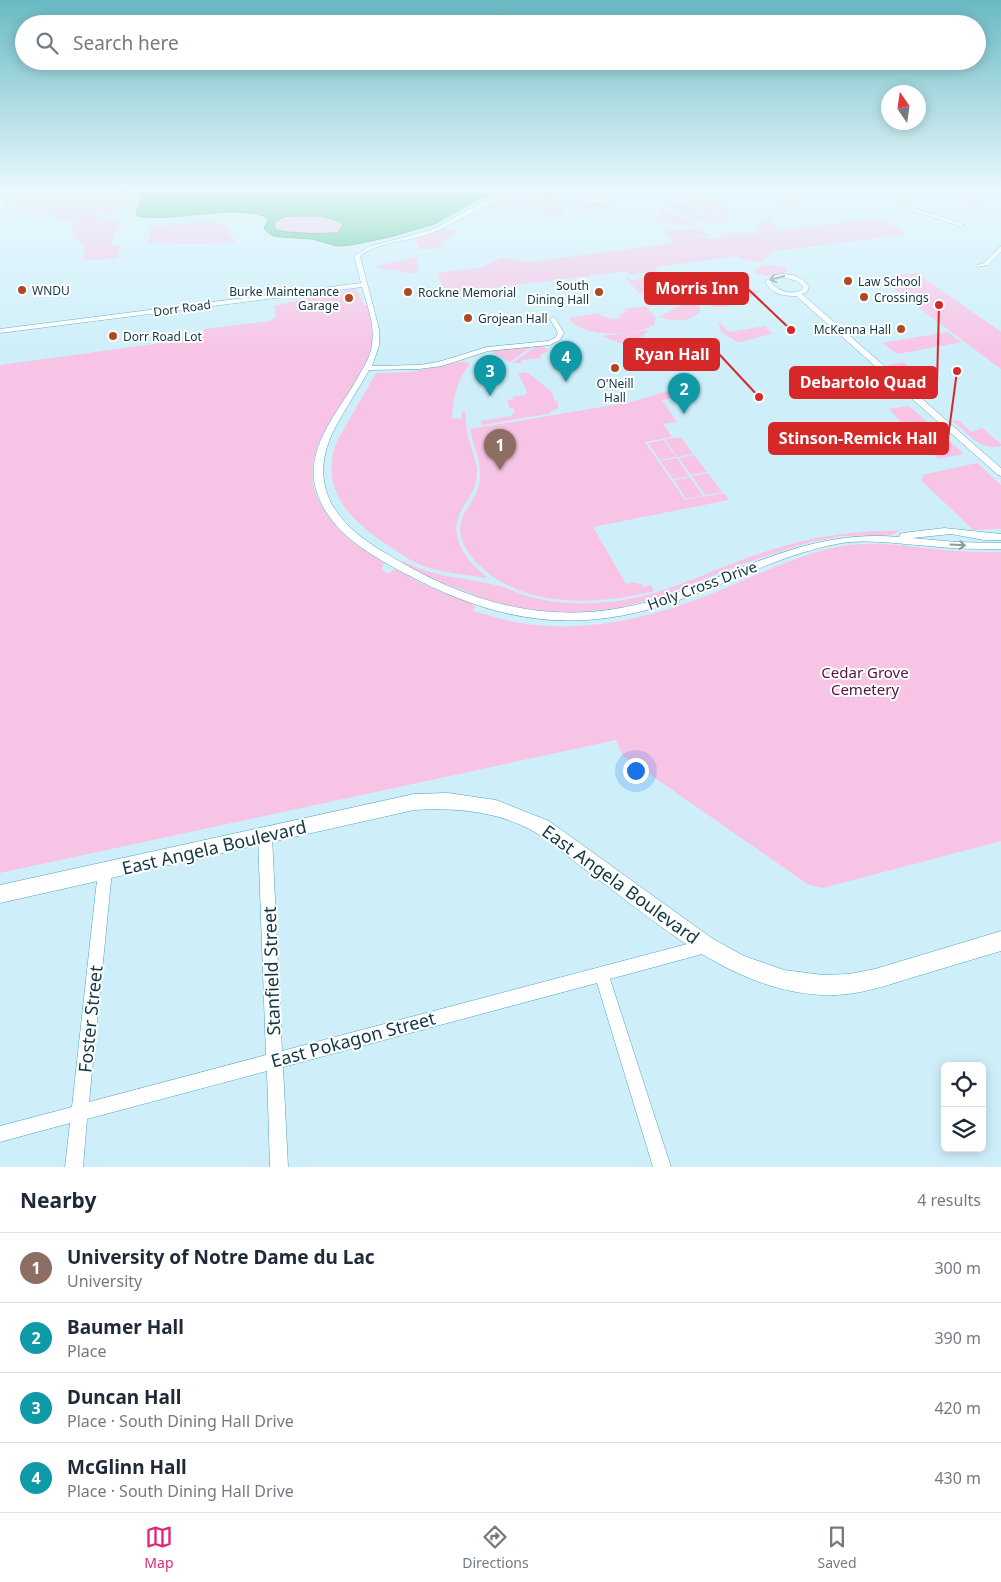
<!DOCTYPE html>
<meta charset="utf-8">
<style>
body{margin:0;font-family:"Noto Sans",sans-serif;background:#f6f6f7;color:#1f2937}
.controls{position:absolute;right:15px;bottom:15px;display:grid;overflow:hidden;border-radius:8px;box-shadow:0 2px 12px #0003}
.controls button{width:45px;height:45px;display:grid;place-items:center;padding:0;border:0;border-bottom:1px solid #e0e1e3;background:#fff;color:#1f2937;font:25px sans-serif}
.compass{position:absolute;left:881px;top:85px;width:45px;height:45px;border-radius:50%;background:#fff;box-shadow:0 2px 12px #0003;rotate:347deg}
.you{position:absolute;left:635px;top:770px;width:18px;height:18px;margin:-12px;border:4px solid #fff;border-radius:50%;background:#1a73e8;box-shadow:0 0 0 8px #1a73e833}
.badge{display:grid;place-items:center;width:32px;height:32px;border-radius:50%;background:#db2777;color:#fff;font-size:16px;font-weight:700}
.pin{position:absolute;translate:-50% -41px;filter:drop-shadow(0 1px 2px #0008)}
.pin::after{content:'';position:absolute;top:26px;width:18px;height:15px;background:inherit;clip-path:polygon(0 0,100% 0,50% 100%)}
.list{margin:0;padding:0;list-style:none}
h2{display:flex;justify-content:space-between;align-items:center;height:65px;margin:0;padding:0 20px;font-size:21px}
h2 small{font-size:16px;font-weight:400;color:#747a83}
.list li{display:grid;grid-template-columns:32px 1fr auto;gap:15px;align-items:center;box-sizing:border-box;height:70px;padding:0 20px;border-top:1px solid #e0e1e3}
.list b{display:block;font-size:19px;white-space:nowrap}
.list p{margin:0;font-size:16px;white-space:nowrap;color:#747a83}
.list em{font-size:16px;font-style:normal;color:#747a83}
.icon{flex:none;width:28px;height:28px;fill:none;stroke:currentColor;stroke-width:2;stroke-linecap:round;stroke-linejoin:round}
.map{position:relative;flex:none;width:1001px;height:1167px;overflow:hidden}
.search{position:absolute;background:#fff;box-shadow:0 2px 12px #0003;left:15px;right:15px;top:15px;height:55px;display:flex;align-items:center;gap:12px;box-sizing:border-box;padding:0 18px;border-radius:28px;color:#747a83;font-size:19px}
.sheet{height:345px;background:#fff}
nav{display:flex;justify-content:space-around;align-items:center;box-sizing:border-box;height:70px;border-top:1px solid #e0e1e3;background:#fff;font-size:14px;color:#747a83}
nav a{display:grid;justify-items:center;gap:2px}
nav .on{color:#db2777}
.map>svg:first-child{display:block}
</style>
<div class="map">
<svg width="1001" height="1167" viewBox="0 0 1001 1167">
<rect width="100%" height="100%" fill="#ceeffa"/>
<!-- green -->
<g fill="#f8c4e6">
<polygon points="24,189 113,189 140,194 143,197 142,200 130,202 123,209 110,218 100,211 91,214 121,224 115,231 112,245 120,245 118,258 95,260 82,259 85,247 72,234 74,220 56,221 56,215 44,213 13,213"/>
<path d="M768 189H784L801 202 800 203 801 204C780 207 777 201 764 191Z"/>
<polygon points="525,190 552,199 550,199 552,200 538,214 522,191"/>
<polygon points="958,190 981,202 979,209 954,195 943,196 943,191"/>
<polygon points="518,191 526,203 489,211 477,209"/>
<polygon points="722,199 728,210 725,223 700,201"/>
<polygon points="554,200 568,215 541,216 540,215"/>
<polygon points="699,201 723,223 713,224 688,202"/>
<polygon points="585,202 607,204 613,209 573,214"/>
<polygon points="686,203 710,223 681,215 665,205"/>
<polygon points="662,207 697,226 653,222"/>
<path d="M291 216H321L341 222 343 225 339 232C330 235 285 233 276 230L274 226 275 222 283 217Z"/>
<path d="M881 218 906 234 769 252 770 254 761 262 739 258 738 256 656 267 657 271 629 275 627 271 447 294 437 273 484 267V266L502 257 530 262 675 243 663 231 700 228 710 237 676 232 708 239 725 237H717C731 229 743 235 757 233L759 226 768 219 780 230Z"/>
<polygon points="214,221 226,225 235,243 194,244 148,243 151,226"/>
<polygon points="444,228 456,231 453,237 443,239 445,244 438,248 419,250 418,245 413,240"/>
<polygon points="416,257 419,268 414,274 373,267"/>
<polygon points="763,264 787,268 788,268 784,273 766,276 753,272"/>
<polygon points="917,273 1001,332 1001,369 879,278"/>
<polygon points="627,276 630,280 658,276 669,288 639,293 625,277"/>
<path d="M357 289 364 305H367C372 319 375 336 370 350 348 417 271 459 341 531 353 543 370 553 384 563L382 570 389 574 392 570 396 569 420 583 471 603 475 607 472 611C490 615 509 622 527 624 584 632 645 619 698 599 742 583 785 559 832 548 874 538 914 548 956 551 971 552 986 552 1001 552V841L823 888 809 885 623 756 616 740 0 873V365L198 338 204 333V329L270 321 276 317 274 306 334 292Z"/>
<path d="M761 290C745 302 716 316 699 299Z"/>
<path d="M692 299 700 307V312C689 323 673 321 659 317Z"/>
<path d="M646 306 656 318 654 325C636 336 581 339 569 318L599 313H601L599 315 612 319 620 318 619 316 626 311 623 309Z"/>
<path d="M717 320 729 332 765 326 773 334C758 336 751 341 737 342L721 332Z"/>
<polygon points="649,330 630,347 602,336"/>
<polygon points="947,332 962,342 898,354 882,343"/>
<polygon points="543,345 548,351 540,355 543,360 541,358 521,360 522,363 513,363 536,346"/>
<polygon points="531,347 510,362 490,351 491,351"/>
<path d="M464 361 470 364C457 380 453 397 452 418L461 419 462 412 465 411C466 420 466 429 468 437 471 450 478 461 477 474 477 491 465 501 459 515 449 539 469 563 487 577L486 578C466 575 445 573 426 567 413 563 403 555 392 548 354 523 319 494 336 443L376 373 410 372Z"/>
<polygon points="903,362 928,383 928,384 913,386 888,365"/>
<polygon points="524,372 528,373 552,392 554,399 558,402 558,408 547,414 482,425 480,421 512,416 512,414 515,413 513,408 510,408 507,400 515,399 511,397 526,395 525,393 528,393 518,374"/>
<path d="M678 388 684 392H679L686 396 692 406 681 408 673 398 662 400 677 422 663 424 672 437 645 442 685 500 724 493 729 500 593 527 626 584 633 582 641 584 643 587 651 585 654 591C598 605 525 609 480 566 470 556 461 544 460 530 460 512 476 501 479 484 484 465 473 447 470 429L631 402Z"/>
<polygon points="909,406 928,422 927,427 915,430 907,429 889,409"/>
<path d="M952 420 959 421 971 432 982 428 1001 444V446C980 451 967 433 952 420Z"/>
<polygon points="930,430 942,434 964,454 938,459 914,436 919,434 918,433"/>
<polygon points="681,437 693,454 677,457 665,439"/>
<polygon points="664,440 676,457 660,460 648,443"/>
<polygon points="694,455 707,472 691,475 679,458"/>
<polygon points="677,458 689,476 673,479 660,461"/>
<polygon points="977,463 1001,485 1001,529 973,530 921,480 923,477 922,475"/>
<polygon points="708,473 722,492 705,495 692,476"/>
<polygon points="690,477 703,496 686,499 674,480"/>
<path d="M899 531 891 535 841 536 807 543 739 565 660 597 618 608 572 613H545L509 608 430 578 400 562 404 561C431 577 462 577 491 584 504 586 515 592 527 596 548 602 570 604 591 603 646 602 687 581 736 562 788 542 843 529 899 531Z"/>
</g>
<!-- water -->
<path fill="#4cc38a" stroke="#3b9975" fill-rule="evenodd" d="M113 189H504L481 198 434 224 390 237 351 245 337 246 312 239 281 237 273 236 264 229 268 219 266 217C234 203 176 223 137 216L136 210 140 205 142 197 140 194ZM291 216H321L341 222 343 225 339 232C330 235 285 233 276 230L274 226 275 222 283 217Z"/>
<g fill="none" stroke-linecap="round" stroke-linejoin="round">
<defs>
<g id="street">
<path d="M515 189H521C509 200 492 202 479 209 461 218 445 229 426 235 405 242 378 242 360 256L379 329V346L372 366 419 365 438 362 487 347 548 341 555 338 558 333 550 319 553 317 555 318 564 333 560 340 550 345 488 351 442 366 419 369 369 370C359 389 346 407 336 426 306 482 332 521 382 551 477 610 568 632 676 593 751 566 816 529 899 537L900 534 903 533 944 528 1001 534V540H984L951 534 912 538 956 542 1001 543V549C977 549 953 549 929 546 900 544 871 539 842 543 785 553 736 580 682 599 579 636 500 624 404 573 370 555 330 532 317 493 302 448 340 411 359 375 365 365 371 355 372 344 375 324 367 305 362 287L0 333V329L361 283 354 256 368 247 431 230 474 207Z"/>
<polygon points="522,189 531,189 557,196 571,190 599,189 572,193 565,196 608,200 611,202 608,204 554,199"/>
<polygon points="873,189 880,189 907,206 965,225 960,226 903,208"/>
<polygon points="1001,246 1001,252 988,265 977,267 977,265 984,263"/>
<path d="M782 274C794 274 802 277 809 287L807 292 802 294 1001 468V476L998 475 796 296C783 296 772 294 765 282L766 281 775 275ZM782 277 797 281 803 287 802 290C791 295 779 292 771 282Z"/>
<polygon points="265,830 270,832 272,836 282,1051 706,939 711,941 713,946 711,951 706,953 610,979 671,1167 653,1167 597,983 283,1067 288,1167 270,1167 267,1071 87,1119 83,1167 65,1167 70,1123 0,1142 0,1126 72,1107 98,871 100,866 105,864 110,866 112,871 89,1102 266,1055 258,836 260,832"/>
</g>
<path id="secondary" d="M448 793 496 800 549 821 713 939 744 956 784 970 823 975 849 974 875 969 1001 931V951C972 960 943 968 914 977 885 986 854 997 822 995 728 990 656 921 583 868 563 853 544 835 521 825 487 810 450 808 414 810L0 903V885L414 794Z"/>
<polygon id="primary" points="4,189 12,189 4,206 0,208 0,197"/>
</defs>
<!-- street casing -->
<use href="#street" stroke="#4ba5be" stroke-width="1"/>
<!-- secondary casing -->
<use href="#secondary" stroke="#4ba5be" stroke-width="1"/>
<!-- primary casing -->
<use href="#primary" stroke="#4ba5be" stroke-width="1"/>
<!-- street -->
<use href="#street" fill="#fff" fill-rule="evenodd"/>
<!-- secondary -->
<use href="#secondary" fill="#fff" fill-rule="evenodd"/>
<!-- primary -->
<use href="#primary" fill="#fff" fill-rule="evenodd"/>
</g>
<!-- one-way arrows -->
<defs><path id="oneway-shaft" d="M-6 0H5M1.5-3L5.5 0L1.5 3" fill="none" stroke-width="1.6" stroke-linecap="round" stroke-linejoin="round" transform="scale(1.25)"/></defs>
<g stroke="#889ca1">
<use href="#oneway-shaft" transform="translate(777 278) rotate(165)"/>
<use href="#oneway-shaft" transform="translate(958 545) rotate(3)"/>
</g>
<!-- sky -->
<linearGradient id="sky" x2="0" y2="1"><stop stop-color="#69bac2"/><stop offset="0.54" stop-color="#e9f8fd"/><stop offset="1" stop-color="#e9f8fd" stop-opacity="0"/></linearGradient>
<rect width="1001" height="352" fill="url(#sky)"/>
<!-- markers -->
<g fill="#af4822" stroke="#fff" stroke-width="2">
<circle cx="848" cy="281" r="5"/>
<circle cx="22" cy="290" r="5"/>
<circle cx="408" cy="292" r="5"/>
<circle cx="599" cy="292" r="5"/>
<circle cx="864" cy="297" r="5"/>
<circle cx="349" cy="298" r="5"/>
<circle cx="468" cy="318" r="5"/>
<circle cx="901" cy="329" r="5"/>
<circle cx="113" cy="336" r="5"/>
<circle cx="615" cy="368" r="5"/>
</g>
<g text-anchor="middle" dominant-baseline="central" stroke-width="4" stroke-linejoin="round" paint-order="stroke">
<!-- far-poi labels -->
<g font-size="12" fill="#123843" stroke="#fff" text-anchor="start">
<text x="858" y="281">Law School</text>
<text x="589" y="285" text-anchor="end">South<tspan x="589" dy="14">Dining Hall</tspan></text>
<text x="32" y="290">WNDU</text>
<text x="339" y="291" text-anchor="end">Burke Maintenance<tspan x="339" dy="14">Garage</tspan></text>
<text x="418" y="292">Rockne Memorial</text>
<text x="874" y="297">Crossings</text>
<text x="478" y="318">Grojean Hall</text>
<text x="891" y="329" text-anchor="end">McKenna Hall</text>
<text x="123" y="336">Dorr Road Lot</text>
<text x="615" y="383" text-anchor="middle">O'Neill<tspan x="615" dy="14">Hall</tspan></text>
</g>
<!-- far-street labels -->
<g font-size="12" fill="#123843" stroke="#fff">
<text transform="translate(182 308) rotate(-8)">Dorr Road</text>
</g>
<!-- street labels -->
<g font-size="15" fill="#123843" stroke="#fff">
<text transform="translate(702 585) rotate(-20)">Holy Cross Drive</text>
</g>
<!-- park labels -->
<g font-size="15" fill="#571047" stroke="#fff">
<text x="865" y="672">Cedar Grove<tspan x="865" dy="17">Cemetery</tspan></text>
</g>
<!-- near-street labels -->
<g font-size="18" fill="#123843" stroke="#fff">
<text transform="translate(214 847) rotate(-13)">East Angela Boulevard</text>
<text transform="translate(621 884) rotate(36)">East Angela Boulevard</text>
<text transform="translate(271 971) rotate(-92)">Stanfield Street</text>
<text transform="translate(90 1019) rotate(-84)">Foster Street</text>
<text transform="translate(353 1039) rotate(-15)">East Pokagon Street</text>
</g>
</g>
<!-- callouts -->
<path fill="none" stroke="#d62828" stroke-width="2" d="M791 330L748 289M759 397L719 354M939 305L937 383M957 371L948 438"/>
<g fill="#d62828" stroke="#fff" stroke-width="2">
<circle cx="791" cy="330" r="5"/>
<circle cx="759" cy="397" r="5"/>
<circle cx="939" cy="305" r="5"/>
<circle cx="957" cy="371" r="5"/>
</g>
<g fill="#d62828" stroke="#d62828" stroke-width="2">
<rect x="645" y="273" width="103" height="31" rx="5"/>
<rect x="624" y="339" width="95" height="31" rx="5"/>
<rect x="790" y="367" width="147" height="31" rx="5"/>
<rect x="769" y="423" width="179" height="31" rx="5"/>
</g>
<g font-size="16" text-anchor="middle" font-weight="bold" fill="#fff">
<text x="697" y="294">Morris Inn</text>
<text x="672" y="360">Ryan Hall</text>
<text x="863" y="388">Debartolo Quad</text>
<text x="858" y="444">Stinson-Remick Hall</text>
</g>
</svg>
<div class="controls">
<button><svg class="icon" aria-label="locate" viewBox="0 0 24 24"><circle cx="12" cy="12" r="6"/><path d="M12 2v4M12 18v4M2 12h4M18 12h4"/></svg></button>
<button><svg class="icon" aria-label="layers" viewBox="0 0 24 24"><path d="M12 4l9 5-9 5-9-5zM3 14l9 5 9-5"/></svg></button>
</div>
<svg class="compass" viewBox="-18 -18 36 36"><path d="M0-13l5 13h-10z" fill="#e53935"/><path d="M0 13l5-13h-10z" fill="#747a83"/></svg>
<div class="you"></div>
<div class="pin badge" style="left:500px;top:470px;background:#8d6e63">1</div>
<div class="pin badge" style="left:684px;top:414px;background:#0f9aa8">2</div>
<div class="pin badge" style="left:490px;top:396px;background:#0f9aa8">3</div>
<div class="pin badge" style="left:566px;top:382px;background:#0f9aa8">4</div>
<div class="search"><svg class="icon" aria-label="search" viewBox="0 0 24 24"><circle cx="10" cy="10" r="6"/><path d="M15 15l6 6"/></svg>Search here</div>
</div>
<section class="sheet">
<h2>Nearby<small>4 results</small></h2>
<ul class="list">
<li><span class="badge" style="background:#8d6e63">1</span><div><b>University of Notre Dame du Lac</b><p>University</p></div><em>300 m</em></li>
<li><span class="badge" style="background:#0f9aa8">2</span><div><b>Baumer Hall</b><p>Place</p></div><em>390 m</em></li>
<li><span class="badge" style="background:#0f9aa8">3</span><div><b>Duncan Hall</b><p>Place · South Dining Hall Drive</p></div><em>420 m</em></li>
<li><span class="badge" style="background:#0f9aa8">4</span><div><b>McGlinn Hall</b><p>Place · South Dining Hall Drive</p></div><em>430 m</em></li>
</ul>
</section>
<nav>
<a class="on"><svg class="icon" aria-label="map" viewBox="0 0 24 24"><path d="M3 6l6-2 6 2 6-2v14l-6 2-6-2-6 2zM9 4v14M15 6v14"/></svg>Map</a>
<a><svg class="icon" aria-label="directions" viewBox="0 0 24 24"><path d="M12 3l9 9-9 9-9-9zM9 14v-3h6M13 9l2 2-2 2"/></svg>Directions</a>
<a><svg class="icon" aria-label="saved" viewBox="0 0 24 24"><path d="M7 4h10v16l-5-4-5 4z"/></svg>Saved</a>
</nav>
